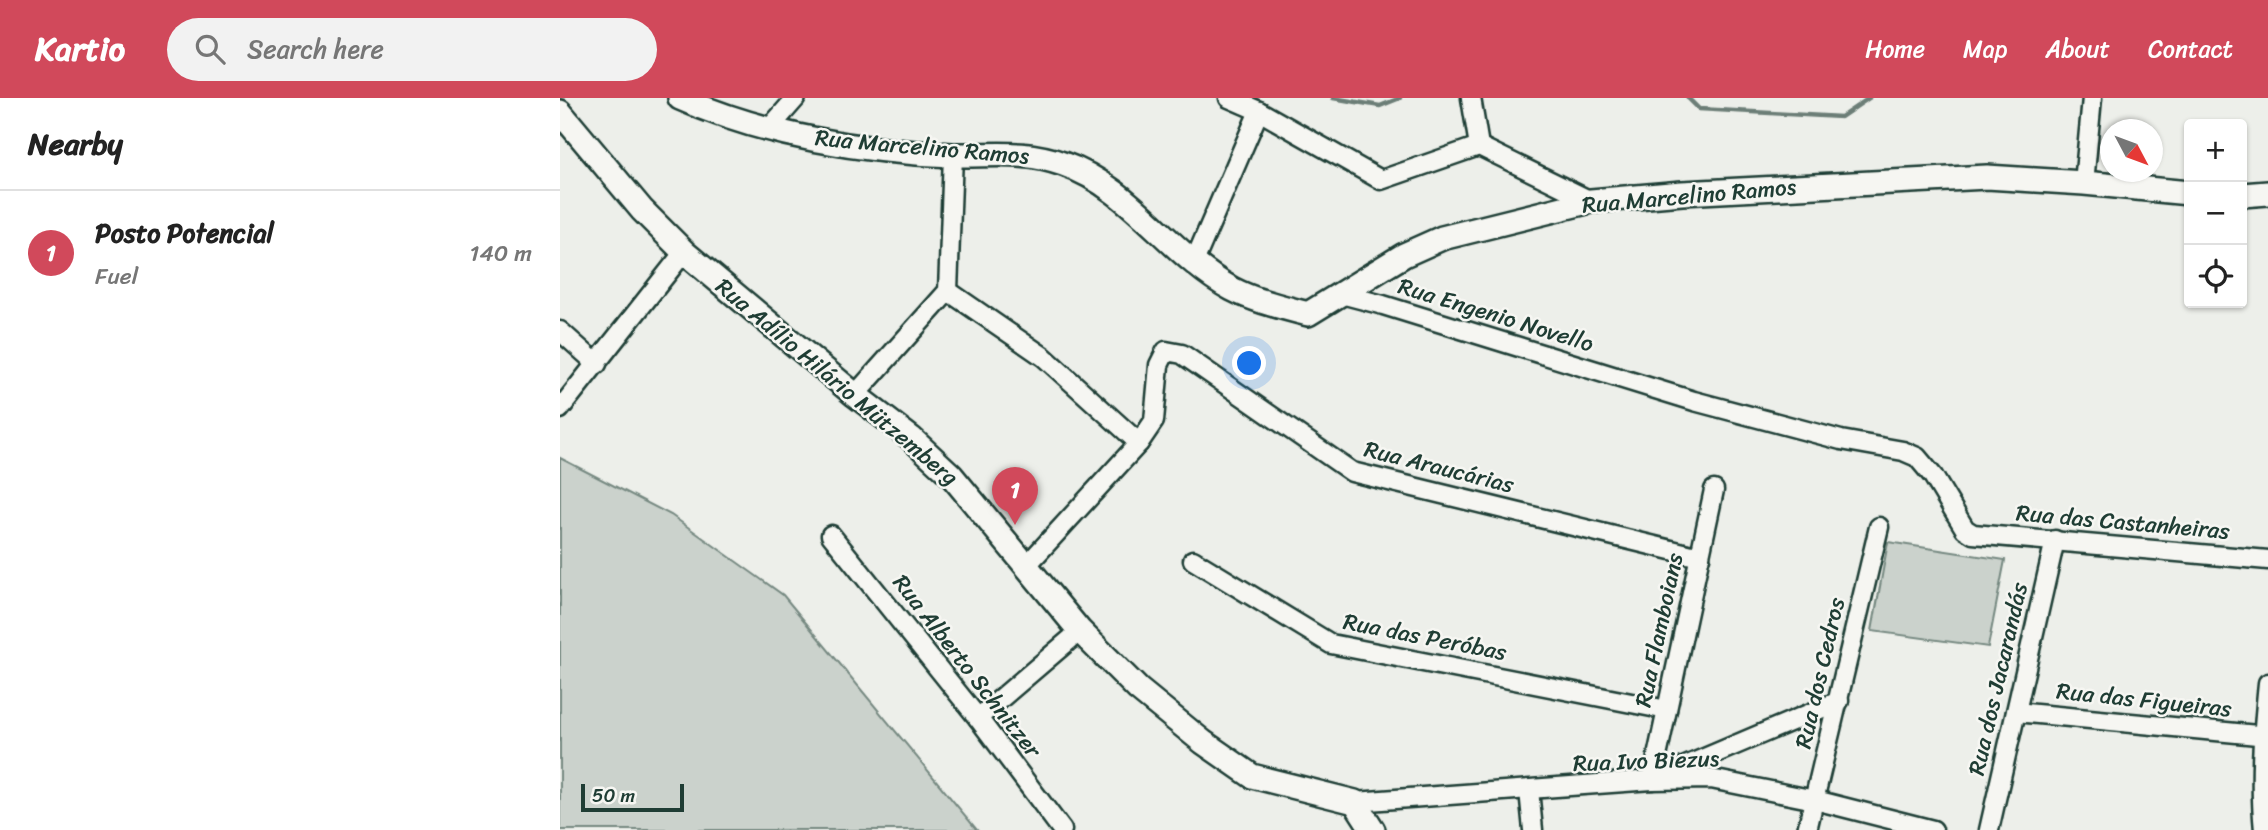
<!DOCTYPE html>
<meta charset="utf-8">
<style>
body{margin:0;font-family:Sriracha,sans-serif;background:#f2f2f2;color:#222}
.controls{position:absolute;right:21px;top:21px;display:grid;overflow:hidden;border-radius:7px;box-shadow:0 2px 5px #0004}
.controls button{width:63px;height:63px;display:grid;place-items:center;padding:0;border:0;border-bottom:2px solid #e0e0e0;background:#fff;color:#222;font:35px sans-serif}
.compass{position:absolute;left:1540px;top:21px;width:63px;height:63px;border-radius:50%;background:#fff;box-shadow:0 2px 5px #0004;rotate:131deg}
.scale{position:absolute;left:21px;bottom:18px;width:103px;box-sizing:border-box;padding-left:7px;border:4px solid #1f3d34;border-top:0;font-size:19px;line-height:24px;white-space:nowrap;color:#1f3d34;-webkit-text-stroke:5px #f6f6f2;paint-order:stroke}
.you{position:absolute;left:690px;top:266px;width:24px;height:24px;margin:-18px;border:5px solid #fff;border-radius:50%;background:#1a73e8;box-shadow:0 0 0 10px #1a73e833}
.badge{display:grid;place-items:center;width:46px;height:46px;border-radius:50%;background:#d1495b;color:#fff;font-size:23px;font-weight:700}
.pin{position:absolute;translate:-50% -58px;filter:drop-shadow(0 2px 4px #0008)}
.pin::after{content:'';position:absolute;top:37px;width:24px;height:21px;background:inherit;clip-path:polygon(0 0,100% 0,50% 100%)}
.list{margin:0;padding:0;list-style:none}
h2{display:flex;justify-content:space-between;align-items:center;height:91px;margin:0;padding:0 28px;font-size:30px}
h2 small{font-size:23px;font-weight:400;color:#767676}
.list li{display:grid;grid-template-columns:46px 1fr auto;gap:21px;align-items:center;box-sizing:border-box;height:126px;padding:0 28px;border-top:2px solid #e0e0e0}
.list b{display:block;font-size:26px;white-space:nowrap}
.list p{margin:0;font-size:23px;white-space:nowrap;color:#767676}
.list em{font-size:23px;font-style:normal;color:#767676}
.icon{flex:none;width:38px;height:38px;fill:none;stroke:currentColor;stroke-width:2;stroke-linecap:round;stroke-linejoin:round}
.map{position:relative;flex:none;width:1708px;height:732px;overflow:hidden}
header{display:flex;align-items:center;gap:42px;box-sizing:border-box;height:98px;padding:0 35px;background:#d1495b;color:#fff}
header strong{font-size:33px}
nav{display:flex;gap:38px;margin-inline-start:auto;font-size:24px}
.search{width:490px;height:63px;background:#f2f2f2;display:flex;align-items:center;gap:18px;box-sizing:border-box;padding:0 24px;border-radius:38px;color:#767676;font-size:26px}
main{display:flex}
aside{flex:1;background:#fff}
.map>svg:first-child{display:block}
</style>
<header>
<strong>Kartio</strong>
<div class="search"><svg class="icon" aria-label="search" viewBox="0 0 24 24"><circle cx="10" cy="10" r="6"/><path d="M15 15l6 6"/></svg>Search here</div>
<nav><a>Home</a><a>Map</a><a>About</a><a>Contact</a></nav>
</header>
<main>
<aside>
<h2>Nearby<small></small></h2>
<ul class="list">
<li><span class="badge">1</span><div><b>Posto Potencial</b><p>Fuel</p></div><em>140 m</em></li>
</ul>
</aside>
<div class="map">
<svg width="1708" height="732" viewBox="0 0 1708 732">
<rect width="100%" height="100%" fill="#edefea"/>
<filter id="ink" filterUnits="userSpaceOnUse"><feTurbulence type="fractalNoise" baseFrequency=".0143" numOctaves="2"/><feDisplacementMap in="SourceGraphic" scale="14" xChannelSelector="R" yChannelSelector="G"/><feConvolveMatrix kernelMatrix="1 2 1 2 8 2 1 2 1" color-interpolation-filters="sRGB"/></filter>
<g filter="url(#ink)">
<!-- green -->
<g fill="#cbd2cc" stroke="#758880" stroke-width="2">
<polygon points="0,360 111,417 223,497 417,732 0,732"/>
<polygon points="1328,444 1445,462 1428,549 1312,533"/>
</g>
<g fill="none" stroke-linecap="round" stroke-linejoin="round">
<!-- stream -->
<g stroke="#6c7e77" stroke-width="4.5">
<polyline points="773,0 820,8 840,0"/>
<polyline points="1128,0 1139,11 1281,19 1309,0"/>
</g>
<defs>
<g id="minor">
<polyline points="669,0 699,13 821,82 919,48 1031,103"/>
<polyline points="911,0 919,48"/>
<polyline points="208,32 236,0"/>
<polyline points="1524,85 1532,0"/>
<polyline points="634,164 699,13"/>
<polyline points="388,193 484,259 579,345"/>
<polyline points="781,196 823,207 1134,303 1281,342 1343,353 1357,359 1373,378 1405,431 1413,436 1708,462"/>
<polyline points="0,233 37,266"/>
<polyline points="295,297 388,193 393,57"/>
<polyline points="0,311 124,154"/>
<polyline points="271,437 418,620 502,732"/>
<polyline points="633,462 771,546 1107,612"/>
<polyline points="467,467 579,345 594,323 599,267 606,253 622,256 792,374 1140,459"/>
<polyline points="1456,614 1708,638"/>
<polyline points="418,620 520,533"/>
<polyline points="1102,678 1279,603"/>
<polyline points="1092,682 1154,392"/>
<polyline points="969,692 973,732"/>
<polyline points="795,704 1092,682 1151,681 1255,702 1373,732"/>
<polyline points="1247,732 1319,429"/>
<polyline points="1429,732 1495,442"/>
<path d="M1704 732C1699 683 1703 634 1708 585"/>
</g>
<g id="major">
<path d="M120 0C202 37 304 54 393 57 433 58 463 52 503 66 571 89 610 157 672 191 695 203 722 209 748 216L844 157 882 140 1031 103 1122 95 1427 79 1524 85 1629 95"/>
<polyline points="0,14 82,112 124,154 295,297 351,340 391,377 520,533 578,591 643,644 692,678 795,704 813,732"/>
<polyline points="1682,97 1708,95"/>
</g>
</defs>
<!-- minor casing -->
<use href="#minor" stroke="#1f3d34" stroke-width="23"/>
<!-- major casing -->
<use href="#major" stroke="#1f3d34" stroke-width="28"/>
<!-- minor -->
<use href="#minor" stroke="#f6f6f2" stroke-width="18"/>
<!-- major -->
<use href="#major" stroke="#f6f6f2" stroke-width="23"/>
</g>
</g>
<g text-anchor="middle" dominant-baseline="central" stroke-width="5" stroke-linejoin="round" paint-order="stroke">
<!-- street labels -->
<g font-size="23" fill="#1f3d34" stroke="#f6f6f2">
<text transform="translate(362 49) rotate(5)">Rua Marcelino Ramos</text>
<text transform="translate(1129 98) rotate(-5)">Rua Marcelino Ramos</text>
<text transform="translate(936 217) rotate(17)">Rua Engenio Novello</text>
<text transform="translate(277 284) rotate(40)">Rua Adílio Hilário Mützemberg</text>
<text transform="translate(879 369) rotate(14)">Rua Araucárias</text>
<text transform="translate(1563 424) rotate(5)">Rua das Castanheiras</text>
<text transform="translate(1099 532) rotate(-78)">Rua Flamboians</text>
<text transform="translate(865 539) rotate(11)">Rua das Peróbas</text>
<text transform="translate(407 568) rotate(52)">Rua Alberto Schnitzer</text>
<text transform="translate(1260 575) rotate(-77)">Rua dos Cedros</text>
<text transform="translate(1438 581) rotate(-77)">Rua dos Jacarandás</text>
<text transform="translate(1584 602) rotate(6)">Rua das Figueiras</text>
<text transform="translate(1086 663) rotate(-2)">Rua Ivo Biezus</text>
</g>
</g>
</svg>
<div class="controls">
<button>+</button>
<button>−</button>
<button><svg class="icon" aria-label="locate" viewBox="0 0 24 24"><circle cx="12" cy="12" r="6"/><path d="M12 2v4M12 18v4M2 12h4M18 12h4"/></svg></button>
</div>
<svg class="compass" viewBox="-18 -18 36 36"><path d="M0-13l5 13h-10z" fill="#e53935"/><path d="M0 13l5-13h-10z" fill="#767676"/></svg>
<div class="scale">50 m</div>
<div class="you"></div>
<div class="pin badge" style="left:455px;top:427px">1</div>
</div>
</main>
